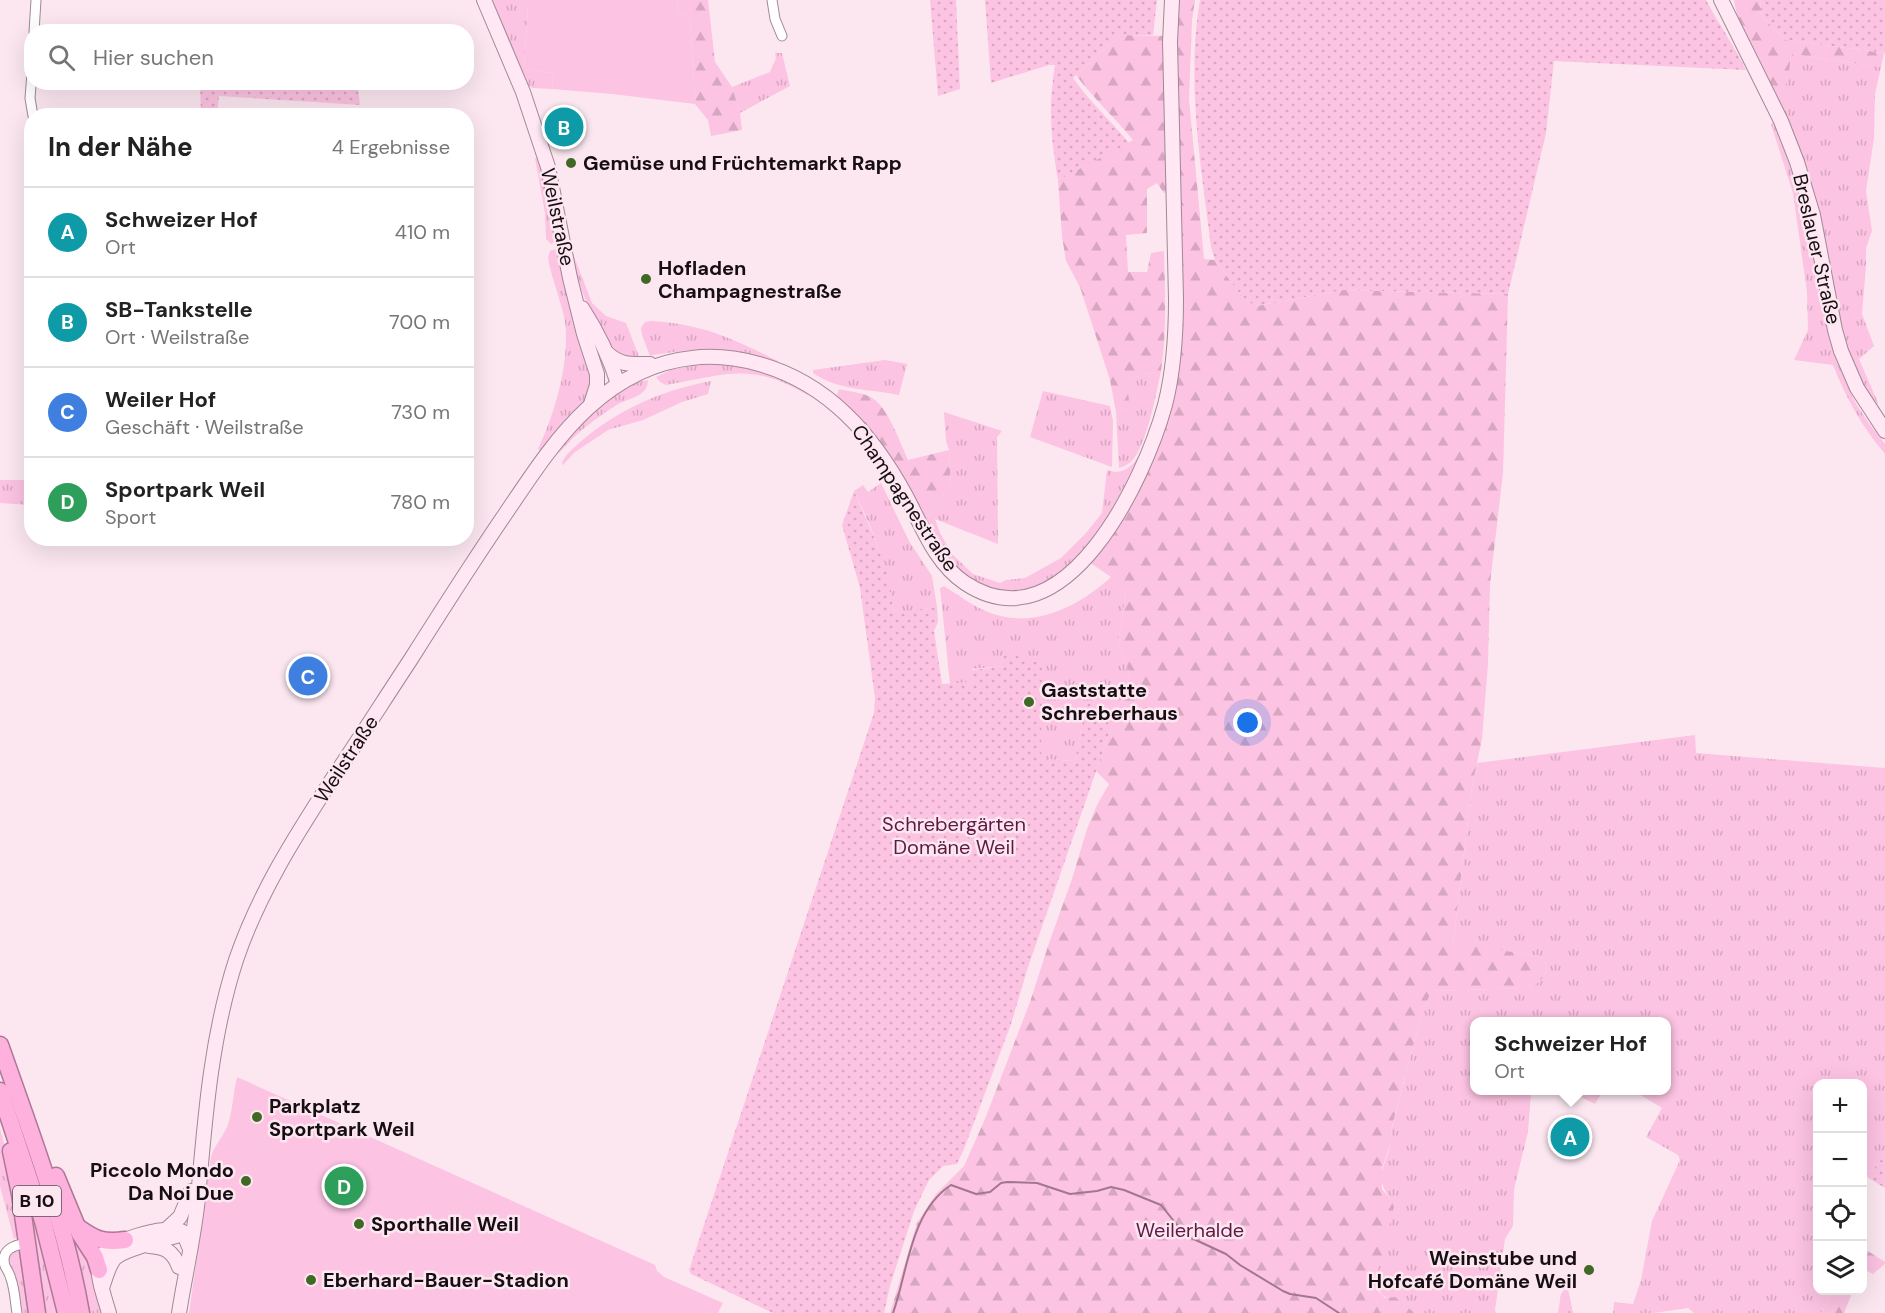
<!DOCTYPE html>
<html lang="de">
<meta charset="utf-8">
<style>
body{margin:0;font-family:"DM Sans",sans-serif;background:#f2f2f2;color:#222}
.controls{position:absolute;right:18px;bottom:18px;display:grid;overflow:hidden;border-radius:12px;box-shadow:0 6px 24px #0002}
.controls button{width:54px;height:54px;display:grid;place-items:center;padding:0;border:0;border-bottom:2px solid #e0e0e0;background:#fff;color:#222;font:30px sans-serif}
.you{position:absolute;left:1248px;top:723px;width:21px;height:21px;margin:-15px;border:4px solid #fff;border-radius:50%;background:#1a73e8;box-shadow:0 0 0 9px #1a73e833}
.badge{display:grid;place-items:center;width:39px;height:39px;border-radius:50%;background:#d93025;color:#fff;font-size:20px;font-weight:700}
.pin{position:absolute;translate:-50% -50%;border:3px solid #fff;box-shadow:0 2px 6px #0006}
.popup{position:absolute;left:1470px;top:1017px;width:201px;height:78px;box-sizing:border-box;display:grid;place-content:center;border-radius:12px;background:#fff;filter:drop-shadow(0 2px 4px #0005);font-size:20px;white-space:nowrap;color:#767676}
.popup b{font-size:22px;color:#222}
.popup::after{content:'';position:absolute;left:50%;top:100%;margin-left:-12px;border:12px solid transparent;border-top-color:#fff}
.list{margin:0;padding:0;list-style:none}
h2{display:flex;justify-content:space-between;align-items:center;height:78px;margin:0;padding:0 24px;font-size:26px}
h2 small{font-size:20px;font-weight:400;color:#767676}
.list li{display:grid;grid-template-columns:39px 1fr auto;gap:18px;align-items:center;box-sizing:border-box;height:90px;padding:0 24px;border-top:2px solid #e0e0e0}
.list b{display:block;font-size:22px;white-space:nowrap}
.list p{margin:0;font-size:20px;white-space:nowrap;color:#767676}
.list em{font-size:20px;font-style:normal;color:#767676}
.icon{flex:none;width:33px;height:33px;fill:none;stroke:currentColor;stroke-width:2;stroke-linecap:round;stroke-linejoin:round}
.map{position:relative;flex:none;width:1885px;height:1313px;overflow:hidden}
.search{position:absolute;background:#fff;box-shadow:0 6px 24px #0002;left:24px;top:24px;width:450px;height:66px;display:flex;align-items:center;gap:15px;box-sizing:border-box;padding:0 21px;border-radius:24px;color:#767676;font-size:22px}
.panel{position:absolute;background:#fff;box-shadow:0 6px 24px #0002;left:24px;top:108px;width:450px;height:438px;border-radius:24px}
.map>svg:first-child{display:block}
</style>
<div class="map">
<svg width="1885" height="1313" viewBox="0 0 1885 1313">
<defs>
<pattern id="grass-tufts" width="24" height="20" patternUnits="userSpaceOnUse" patternTransform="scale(1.5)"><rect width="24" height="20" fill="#fcc3e2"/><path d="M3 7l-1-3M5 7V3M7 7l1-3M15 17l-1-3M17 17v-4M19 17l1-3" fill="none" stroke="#d7a6c1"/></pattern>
<pattern id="forest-firs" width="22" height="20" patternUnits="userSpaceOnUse" patternTransform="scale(1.5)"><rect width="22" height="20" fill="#fcc3e2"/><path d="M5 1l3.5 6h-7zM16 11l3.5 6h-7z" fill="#d7a6c1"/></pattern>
<pattern id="garden-dots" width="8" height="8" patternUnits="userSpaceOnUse" patternTransform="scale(1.5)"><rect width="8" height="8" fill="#fcc3e2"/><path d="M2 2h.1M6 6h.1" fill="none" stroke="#d7a6c1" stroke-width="1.8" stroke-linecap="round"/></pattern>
</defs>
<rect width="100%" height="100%" fill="#fce7f1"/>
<!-- grass -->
<g fill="url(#grass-tufts)">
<polygon points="492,0 516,0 528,6 524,69 553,73 552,89 533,88 526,85"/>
<polygon points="775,53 782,53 790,86 740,113 732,87 770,72 776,58"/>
<path d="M1791 54 1881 67 1875 94 1874 138 1866 191 1872 231 1866 248V266L1862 314 1874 346 1859 359 1878 403 1874 407 1850 364 1774 99C1789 90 1789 69 1791 54Z"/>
<path d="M1773 122 1792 171 1801 200 1812 246 1826 323 1836 360 1855 402 1868 422 1885 444V454C1862 427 1846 398 1833 365L1794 360 1808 330 1807 292 1793 193 1771 124Z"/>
<polygon points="535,158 539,158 557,237 554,242 551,244 546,239 545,213"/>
<path d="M570 246 592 303 606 316 626 323 640 359 614 355C593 319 577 288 570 246Z"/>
<path d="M556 249 558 251 594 379 586 399 563 422 541 451 538 449C555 413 570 362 565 322 561 300 552 280 548 258L550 251Z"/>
<path d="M651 321C664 322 676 323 689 326 720 332 749 347 778 361L776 364C739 351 708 345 668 353 661 354 656 354 650 356L642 335 641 328 645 322Z"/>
<path d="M885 360 907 364 899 395C870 389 839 391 813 373V370Z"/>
<path d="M708 364C750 363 773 374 809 391L807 395C751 361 725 375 666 385L660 382 656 377 673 369Z"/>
<path d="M1161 371C1156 394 1147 445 1131 462 1127 465 1123 467 1119 468L1116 412 1126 408V379Z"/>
<path d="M648 380C648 396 630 398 618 404 602 414 587 425 573 438 567 444 560 453 554 456 576 428 603 400 636 383 641 380 642 382 648 380Z"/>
<path d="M711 381 708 394 682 402 643 420 608 430 575 452 563 465 562 464C563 456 573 449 579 443 617 410 662 390 711 381Z"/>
<polygon points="1043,391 1110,406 1113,421 1112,467 1030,437"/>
<path d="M944 412 1002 431 997 437 998 544 935 519 940 533 952 554 973 574 1000 583 1006 580 1025 578 1061 558 1086 533 1102 513 1107 470C1121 475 1130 469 1138 457L1142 459 1102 531 1058 576 1036 588 1003 591 977 584 953 566 945 556 921 515 951 488 949 450 946 441Z"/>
<polygon points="0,480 31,480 31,505 0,503"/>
<path d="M881 483 909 541 932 576 937 607 894 614C888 566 875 535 854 491L863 485 868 492Z"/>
<path d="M1111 577 1126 591 1118 645 1130 674 1118 708 1086 702 1075 761 1040 759 1004 652 1005 666 972 669 973 682 950 684 940 588 944 586C958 595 973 606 988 612 1033 630 1078 607 1111 577Z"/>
<path d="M1695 735 1696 753 1885 768V1155L1863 1182 1862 1084H1818V1290L1833 1291 1821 1313H1694L1688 1308 1654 1313H1613L1614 1302 1633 1304 1641 1280 1652 1221 1680 1160 1678 1155 1646 1137 1662 1108 1634 1091 1666 1090V1022H1474V1090L1603 1091 1595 1104 1569 1091 1531 1093 1528 1132 1514 1189 1513 1226 1505 1239 1495 1310 1496 1313H1415C1401 1299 1381 1304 1375 1282L1391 1200C1368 1171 1395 1158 1391 1131L1420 1020 1431 991 1529 988C1543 981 1554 969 1540 956L1453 944 1472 786 1477 763Z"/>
<polygon points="0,1129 6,1150 19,1235 14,1239 0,1186"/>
<polygon points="24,1179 49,1274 57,1313 41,1313"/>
<polygon points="62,1207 93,1261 92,1281 101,1313 90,1313 73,1238"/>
<polygon points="14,1251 21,1252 33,1313 22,1313 16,1279 9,1260 10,1254"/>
<polygon points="1564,1290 1568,1290 1569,1293 1573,1313 1558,1313 1561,1294"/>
</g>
<!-- forest -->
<g fill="url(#forest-firs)">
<polygon points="677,0 708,0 715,62 732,87 740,113 742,130 711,136 708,120 695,104 690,17 678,13"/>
<path d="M1177 0H1195L1192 20 1189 99 1204 259 1215 260 1243 298 1257 306 1343 290 1508 294 1503 473 1490 584 1488 663 1482 739 1472 786 1453 943 1540 956C1554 969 1543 981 1529 988L1431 991 1420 1020 1391 1130 1392 1140 1382 1168V1189L1391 1200 1394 1207 1375 1282 1378 1291 1385 1298 1395 1297 1415 1313H890L917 1223 936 1194 964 1166 985 1119 1030 1002 1049 943 1072 879 1087 829 1097 805 1109 784 1096 771 1130 674 1118 645 1126 591 1111 577 1089 562 1168 411Z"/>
<path d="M1734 0H1760L1762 17 1786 40 1884 53 1881 67 1791 54C1789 70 1790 90 1774 99L1738 21Z"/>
<path d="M1120 35 1166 36 1169 192 1164 193 1157 183 1147 189V233L1126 235 1128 272H1147L1151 253 1164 251C1165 291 1167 331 1161 371L1126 379 1129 401 1126 408 1116 412 1110 380 1080 287 1066 261 1062 236 1058 180 1133 140C1115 118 1093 98 1076 75Z"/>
<path d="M839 389C849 392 863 392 872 398 888 407 900 443 908 460L949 450 951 488 921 515 836 398Z"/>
<polygon points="1863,1248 1885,1262 1885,1264 1873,1274 1863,1269"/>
<polygon points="1833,1291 1853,1291 1844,1313 1821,1313"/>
</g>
<!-- park -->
<g fill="#fcc3e2">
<polygon points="516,0 677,0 678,13 690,17 695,104 612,94 552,89 553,73 524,69 528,7"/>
<path d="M237 1077 655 1265 657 1271 664 1277 723 1303 718 1313H189L211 1157C214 1146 222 1138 227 1127 233 1111 233 1093 237 1077Z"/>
</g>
<!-- garden -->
<g fill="url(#garden-dots)">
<polygon points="930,0 956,0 960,89 938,96"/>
<path d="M985 0H1157L1153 35H1120L1073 78C1089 101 1111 121 1129 143L1058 180C1051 140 1048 106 1055 65H1049L991 83Z"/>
<path d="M1200 0H1706C1719 24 1734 46 1746 70L1554 61 1546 133 1508 294 1343 290 1256 306 1243 298 1215 260 1211 247C1201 166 1186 81 1200 0Z"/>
<polygon points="1760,0 1885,0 1885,53 1786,40 1762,17"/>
<polygon points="200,83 349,83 358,88 360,105 219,96 217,115 201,115"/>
<polygon points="854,491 884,560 890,584 894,613 937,607 938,622 934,631 942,684 972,682 972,670 1004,666 1004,652 1042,664 1041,759 1075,761 1086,702 1118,708 1028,967 1011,1024 964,1149 957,1164 943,1166 929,1180 914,1211 890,1286 884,1313 773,1313 691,1274 689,1270 874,713 875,698 860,588 842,525"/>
<polygon points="1885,1155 1885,1188 1867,1177"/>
</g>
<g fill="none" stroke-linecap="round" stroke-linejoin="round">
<!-- stream -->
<path stroke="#a3768f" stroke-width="2" d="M893 1313C908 1271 910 1212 951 1185L976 1194 990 1192 1001 1183 1007 1182 1037 1183 1070 1194 1097 1191 1111 1187 1124 1190 1161 1205 1185 1235 1226 1254 1240 1265 1283 1291 1290 1294 1316 1298 1339 1313"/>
<defs>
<g id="street">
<polyline points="772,0 775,19 782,36"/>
<polyline points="34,32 36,0"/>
<polyline points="32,73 30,98 33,116"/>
<path d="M17 1313C15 1302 15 1290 11 1279 10 1274 7 1270 5 1266 0 1249 15 1245 27 1243"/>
</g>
<g id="secondary">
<polyline points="484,0 523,92 548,167 570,278 584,334 597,374 597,385 591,404"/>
<polyline points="1721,0 1781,121 1797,162 1813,215 1835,330 1841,351 1857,388 1885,431"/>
<path d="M582 308C597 331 610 358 618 384"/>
<path d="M607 353C621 366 631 364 650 364"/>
<polyline points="167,1229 180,1217 191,1191"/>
<path d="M149 1246C165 1247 173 1251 179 1267"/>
<path d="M103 1285C106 1277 108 1267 114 1259 122 1250 162 1240 176 1236"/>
<path d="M109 1313C105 1299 96 1275 99 1262 103 1241 168 1223 183 1232L190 1249"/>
<path d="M179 1313C185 1275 194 1237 198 1198 205 1118 211 1037 236 960 258 895 294 838 331 781 358 741 384 700 411 659 442 610 473 561 506 513 531 476 556 437 589 407 619 380 652 362 692 358 715 355 737 358 759 364 828 383 873 435 906 496 922 526 935 563 965 583 1066 650 1145 478 1165 405 1174 370 1176 335 1176 299L1170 42 1172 0"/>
</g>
<g id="highway">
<path d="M0 1045C31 1133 65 1221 81 1313"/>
<polyline points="0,1091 43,1221 66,1313"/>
<polyline points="11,1151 20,1194 37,1313"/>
<polyline points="56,1176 80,1234 95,1257 99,1270"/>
<path d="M79 1228C96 1240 104 1243 125 1240"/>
</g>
</defs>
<!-- street casing -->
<use href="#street" stroke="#a08895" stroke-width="11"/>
<!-- secondary casing -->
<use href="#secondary" stroke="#a08895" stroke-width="16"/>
<!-- highway casing -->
<use href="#highway" stroke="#ad7896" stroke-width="19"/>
<!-- street -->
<use href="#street" stroke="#fff" stroke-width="9"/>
<!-- secondary -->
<use href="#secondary" stroke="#ffe8f4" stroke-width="14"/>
<!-- highway -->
<use href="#highway" stroke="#feb1dc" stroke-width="16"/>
</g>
<!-- markers -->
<g fill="#406925" stroke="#fce7f1" stroke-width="2">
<circle cx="571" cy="163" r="6"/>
<circle cx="646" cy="279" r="6"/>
<circle cx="1029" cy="702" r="6"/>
<circle cx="257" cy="1117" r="6"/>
<circle cx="246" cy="1181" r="6"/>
<circle cx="359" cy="1224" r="6"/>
<circle cx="1589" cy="1270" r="6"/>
<circle cx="311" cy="1280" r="6"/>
</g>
<g text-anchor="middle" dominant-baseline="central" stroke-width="5" stroke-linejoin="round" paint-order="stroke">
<!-- shield labels -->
<rect fill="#fce7f1" stroke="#5c4f56" stroke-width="1.5" x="13" y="1186" width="48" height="30" rx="4.5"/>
<g font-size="18" font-weight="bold" fill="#170e13">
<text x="37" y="1201">B 10</text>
</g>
<!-- poi labels -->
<g font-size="20" font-weight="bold" fill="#170e13" stroke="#fce7f1" text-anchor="start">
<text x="583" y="163">Gemüse und Früchtemarkt Rapp</text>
<text x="658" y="268">Hofladen<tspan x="658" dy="23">Champagnestraße</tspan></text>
<text x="1041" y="690">Gaststatte<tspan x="1041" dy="23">Schreberhaus</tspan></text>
<text x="269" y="1106">Parkplatz<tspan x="269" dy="23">Sportpark Weil</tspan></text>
<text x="234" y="1170" text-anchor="end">Piccolo Mondo<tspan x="234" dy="23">Da Noi Due</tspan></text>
<text x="371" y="1224">Sporthalle Weil</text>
<text x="1577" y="1258" text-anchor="end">Weinstube und<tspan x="1577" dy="23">Hofcafé Domäne Weil</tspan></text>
<text x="323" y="1280">Eberhard-Bauer-Stadion</text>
</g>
<!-- street labels -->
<g font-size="20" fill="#170e13" stroke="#fce7f1">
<text transform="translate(558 217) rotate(78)">Weilstraße</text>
<text transform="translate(1817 249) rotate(77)">Breslauer Straße</text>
<text transform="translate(905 498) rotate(56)">Champagnestraße</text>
<text transform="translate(346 759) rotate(-57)">Weilstraße</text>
</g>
<!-- park labels -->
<g font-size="20" fill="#5e1845" stroke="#fce7f1">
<text x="954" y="824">Schrebergärten<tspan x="954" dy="23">Domäne Weil</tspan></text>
<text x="1190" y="1230">Weilerhalde</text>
</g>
</g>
</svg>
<div class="controls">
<button>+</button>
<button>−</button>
<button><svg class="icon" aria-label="locate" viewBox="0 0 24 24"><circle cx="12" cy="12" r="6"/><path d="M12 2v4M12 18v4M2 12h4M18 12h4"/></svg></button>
<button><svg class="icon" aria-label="layers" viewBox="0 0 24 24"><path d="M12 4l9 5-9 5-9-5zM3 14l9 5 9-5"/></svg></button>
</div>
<div class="you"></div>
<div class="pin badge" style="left:1570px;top:1137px;background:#0f9aa8">A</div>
<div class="popup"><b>Schweizer Hof</b>Ort</div>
<div class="pin badge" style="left:564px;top:127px;background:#0f9aa8">B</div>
<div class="pin badge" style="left:308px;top:676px;background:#3f7fe0">C</div>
<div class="pin badge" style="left:344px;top:1186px;background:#2e9e5b">D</div>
<div class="search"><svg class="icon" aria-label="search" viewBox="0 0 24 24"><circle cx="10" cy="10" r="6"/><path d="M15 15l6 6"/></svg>Hier suchen</div>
<section class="panel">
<h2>In der Nähe<small>4 Ergebnisse</small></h2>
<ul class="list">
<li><span class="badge" style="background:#0f9aa8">A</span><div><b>Schweizer Hof</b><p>Ort</p></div><em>410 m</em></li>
<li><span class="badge" style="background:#0f9aa8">B</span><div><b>SB-Tankstelle</b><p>Ort · Weilstraße</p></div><em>700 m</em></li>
<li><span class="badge" style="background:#3f7fe0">C</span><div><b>Weiler Hof</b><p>Geschäft · Weilstraße</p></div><em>730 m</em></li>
<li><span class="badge" style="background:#2e9e5b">D</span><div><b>Sportpark Weil</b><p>Sport</p></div><em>780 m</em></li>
</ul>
</section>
</div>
